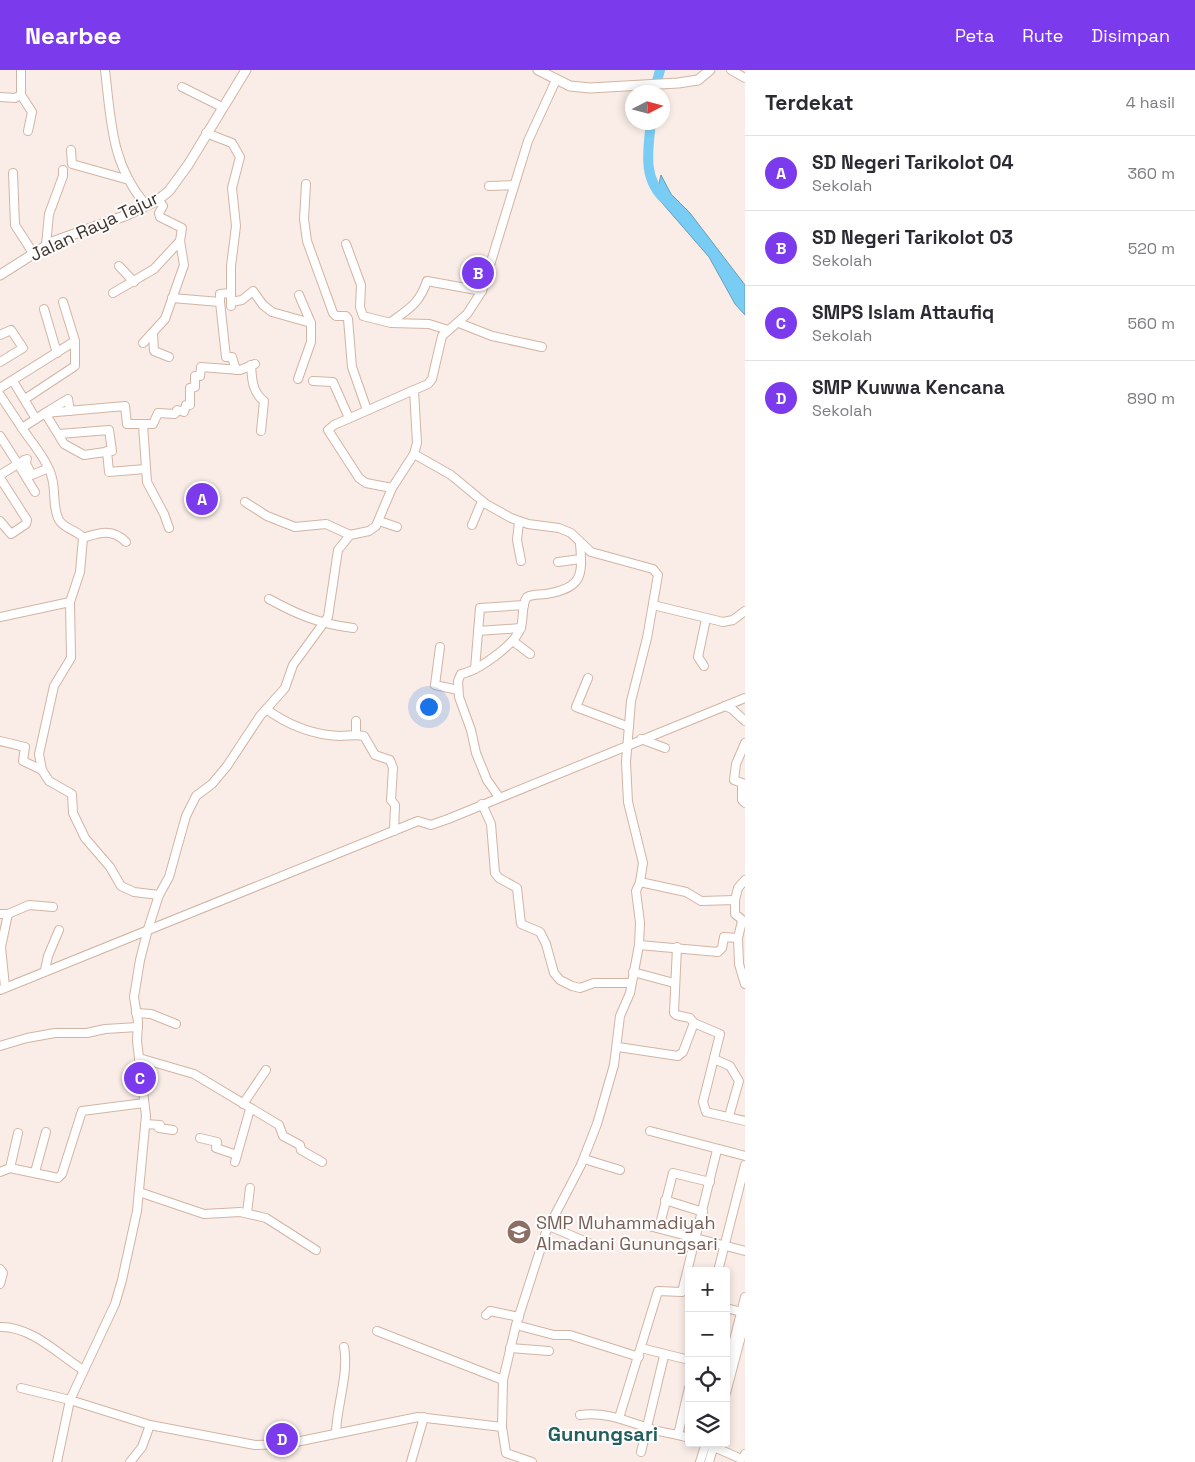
<!DOCTYPE html>
<html lang="id">
<meta charset="utf-8">
<style>
body{margin:0;font-family:"Space Grotesk",sans-serif;background:#f2f2f3;color:#2b2b33}
.controls{position:absolute;right:15px;bottom:15px;display:grid;overflow:hidden;border-radius:5px;box-shadow:0 2px 8px #0003}
.controls button{width:45px;height:45px;display:grid;place-items:center;padding:0;border:0;border-bottom:1px solid #e1e1e2;background:#fff;color:#2b2b33;font:25px sans-serif}
.compass{position:absolute;left:625px;top:15px;width:45px;height:45px;border-radius:50%;background:#fff;box-shadow:0 2px 8px #0003;rotate:84deg}
.you{position:absolute;left:428px;top:636px;width:18px;height:18px;margin:-12px;border:4px solid #fff;border-radius:50%;background:#1a73e8;box-shadow:0 0 0 8px #1a73e833}
.badge{display:grid;place-items:center;width:32px;height:32px;border-radius:50%;background:#7c3aed;color:#fff;font-size:16px;font-weight:700}
.pin{position:absolute;translate:-50% -50%;border:2px solid #fff;box-shadow:0 1px 5px #0006}
.list{margin:0;padding:0;list-style:none}
h2{display:flex;justify-content:space-between;align-items:center;height:65px;margin:0;padding:0 20px;font-size:21px}
h2 small{font-size:16px;font-weight:400;color:#7c7c81}
.list li{display:grid;grid-template-columns:32px 1fr auto;gap:15px;align-items:center;box-sizing:border-box;height:75px;padding:0 20px;border-top:1px solid #e1e1e2}
.list b{display:block;font-size:19px;white-space:nowrap}
.list p{margin:0;font-size:16px;white-space:nowrap;color:#7c7c81}
.list em{font-size:16px;font-style:normal;color:#7c7c81}
.icon{flex:none;width:28px;height:28px;fill:none;stroke:currentColor;stroke-width:2;stroke-linecap:round;stroke-linejoin:round}
.map{position:relative;flex:none;width:745px;height:1392px;overflow:hidden}
header{display:flex;align-items:center;gap:30px;box-sizing:border-box;height:70px;padding:0 25px;background:#7c3aed;color:#fff}
header strong{font-size:24px}
nav{display:flex;gap:28px;margin-inline-start:auto;font-size:18px}
main{display:flex}
aside{flex:1;background:#fff}
.map>svg:first-child{display:block}
</style>
<header>
<strong>Nearbee</strong>
<nav><a>Peta</a><a>Rute</a><a>Disimpan</a></nav>
</header>
<main>
<div class="map">
<svg width="745" height="1392" viewBox="0 0 745 1392">
<rect width="100%" height="100%" fill="#faede7"/>
<!-- water -->
<polygon fill="#79ccf3" stroke="#689eb7" points="661,105 671,124 690,143 745,215 745,245 735,234 709,187 656,126"/>
<g fill="none" stroke-linecap="round" stroke-linejoin="round">
<!-- river -->
<g stroke="#79ccf3" stroke-width="10">
<polyline points="654,22 660,0"/>
<path d="M651 52C648 80 642 110 666 130"/>
</g>
<defs>
<g id="minor">
<polyline points="21,0 21,25 32,42 28,61"/>
<path d="M105 0C111 50 111 95 146 135"/>
<polyline points="731,0 745,8"/>
<polyline points="182,17 222,37"/>
<polyline points="0,27 15,28 21,25"/>
<polyline points="206,63 232,73 240,87 232,118 236,156 231,196 231,236"/>
<polyline points="71,80 72,94 129,110"/>
<polyline points="13,103 15,155 33,183"/>
<polyline points="306,114 304,149 307,171 333,243 336,246 346,246 348,249 352,297 367,340"/>
<polyline points="489,116 514,115"/>
<polyline points="346,174 361,215 360,237 363,246 391,253 429,254 448,260"/>
<polyline points="46,175 49,144 63,106 63,100"/>
<polyline points="119,196 134,212"/>
<polyline points="113,223 154,199 180,171"/>
<polyline points="172,228 220,232 226,287 232,287 236,300"/>
<polyline points="220,232 220,224 230,223"/>
<polyline points="231,232 242,230 253,221 263,235 272,242 311,253 299,225"/>
<polyline points="44,239 57,283"/>
<path d="M391 252C410 238 419 234 427 211L482 221"/>
<polyline points="459,253 492,266 542,277"/>
<polyline points="153,264 154,281 169,287"/>
<polyline points="0,265 11,260 23,278 0,292"/>
<polyline points="143,273 165,249 184,195 180,171 182,158 160,147 159,143 163,136 158,130"/>
<path d="M251 295C252 309 252 322 264 331L261 361"/>
<polyline points="298,309 311,272 311,253"/>
<polyline points="13,311 36,349"/>
<polyline points="313,311 333,312 349,348"/>
<polyline points="0,318 75,271"/>
<polyline points="0,325 22,358 45,343 125,336 127,354 153,354 158,343 175,344 177,340 184,342 186,335 190,335 190,318 195,317 195,306 200,306 201,297 240,300 255,294"/>
<polyline points="25,329 75,296 75,271 63,232"/>
<polyline points="143,355 147,412 164,444 169,458"/>
<path d="M22 358C32 373 48 391 52 408 56 422 52 437 59 450 65 460 78 460 83 468L80 502 70 532 71 588 54 616 39 684 42 700 49 711 72 724 73 743 85 768 110 797 121 816 134 822 159 825"/>
<polyline points="59,364 109,360 112,381 84,385 64,374 45,343 68,329 70,341"/>
<polyline points="0,366 18,394 0,405"/>
<polyline points="107,381 109,402 145,399"/>
<polyline points="414,384 451,405 486,434 511,448 528,454 559,458 571,463 591,482 653,499 658,505 647,568 631,631 626,692 628,732 643,793 640,812 636,821 640,853 639,875 630,923 620,946 614,995 597,1054 581,1095 546,1162 516,1255 503,1310 502,1357"/>
<polyline points="27,389 18,394 35,422"/>
<polyline points="24,390 32,405 44,400"/>
<polyline points="0,408 27,450 26,454 11,464 0,451"/>
<polyline points="392,418 366,413 359,408 328,360 334,355 414,320"/>
<polyline points="245,432 267,446 295,457 326,454 350,465"/>
<polyline points="379,451 397,457"/>
<polyline points="519,452 517,470 521,491"/>
<polyline points="472,455 482,431"/>
<path d="M83 468C99 463 112 458 126 472"/>
<polyline points="558,492 581,489"/>
<path d="M269 529C298 545 320 554 353 558"/>
<polyline points="653,535 723,552 733,550 745,541"/>
<polyline points="0,547 70,532"/>
<polyline points="478,561 521,558"/>
<polyline points="513,571 530,584"/>
<polyline points="440,577 435,615 458,620"/>
<polyline points="704,596 698,587 706,549"/>
<polyline points="475,599 480,538 524,535"/>
<polyline points="588,608 576,637 629,657"/>
<polyline points="725,636 732,639 745,651"/>
<path d="M266 639C288 655 312 665 340 666 348 666 356 664 364 666L375 685 390 690 393 698 391 730 395 735 394 761"/>
<polyline points="356,665 356,651"/>
<polyline points="641,669 665,678"/>
<polyline points="0,671 25,677 23,691 42,700"/>
<polyline points="745,673 736,694 734,710 742,713 742,730 745,733"/>
<path d="M499 727 487 710 476 683 471 660 459 627 458 611 461 604C478 601 516 574 521 557 524 548 521 535 527 527 533 524 539 525 546 524 582 518 583 506 580 474"/>
<polyline points="482,734 491,754 495,803 499,808 517,818 521,854 540,862 546,874 554,903 560,910 572,916 580,918 594,913 630,913"/>
<polyline points="640,812 686,822 701,831 735,830 735,844 745,852"/>
<polyline points="735,830 738,818 745,810"/>
<polyline points="0,844 8,844 29,835 53,837"/>
<polyline points="738,868 739,894 745,914"/>
<polyline points="639,875 718,882 722,878 724,867 738,868 742,851"/>
<polyline points="677,877 674,943 676,945 690,948 694,953 720,964 703,1032 706,1042 745,1051"/>
<polyline points="45,900 48,886 59,860"/>
<polyline points="633,902 674,913"/>
<polyline points="5,917 1,877 8,844"/>
<polyline points="0,920 418,751 431,755 448,749 745,628"/>
<polyline points="136,943 151,944 176,954"/>
<polyline points="0,976 27,968 55,963 87,963 105,959 138,957"/>
<polyline points="618,977 678,986 683,982 694,953"/>
<polyline points="139,988 194,1004 279,1055 283,1066 300,1075 301,1080 322,1092"/>
<polyline points="714,989 730,996 739,1011 729,1046"/>
<polyline points="243,1034 266,1000"/>
<polyline points="145,1054 160,1055 159,1058 173,1060"/>
<polyline points="650,1061 745,1086"/>
<polyline points="200,1068 217,1072 216,1078 237,1085"/>
<polyline points="584,1089 620,1100"/>
<polyline points="235,1092 250,1039"/>
<polyline points="10,1098 18,1063"/>
<polyline points="0,1102 10,1098 58,1108 62,1104 82,1041 144,1033"/>
<polyline points="35,1102 46,1062"/>
<polyline points="139,1122 204,1144 240,1142 266,1148 316,1180"/>
<polyline points="665,1130 703,1142"/>
<polyline points="247,1143 250,1118"/>
<polyline points="645,1155 745,1181"/>
<polyline points="549,1156 589,1173"/>
<polyline points="659,1158 673,1103 710,1112"/>
<polyline points="0,1199 3,1203 0,1214"/>
<polyline points="718,1201 745,1095"/>
<polyline points="726,1238 745,1243"/>
<polyline points="486,1245 490,1241 519,1247"/>
<polyline points="516,1255 554,1265 570,1265 639,1287"/>
<path d="M0 1257C31 1256 58 1284 83 1300"/>
<polyline points="377,1261 503,1310"/>
<polyline points="510,1278 549,1281"/>
<polyline points="641,1278 689,1290"/>
<polyline points="726,1302 745,1227"/>
<polyline points="21,1318 70,1330 57,1392"/>
<polyline points="726,1323 745,1251"/>
<path d="M580 1345C606 1341 629 1352 654 1360 665 1363 677 1364 689 1368"/>
<polyline points="619,1348 658,1221 682,1222 717,1080"/>
<path d="M336 1362C337 1335 349 1303 344 1277"/>
<polyline points="678,1365 689,1318"/>
<polyline points="705,1373 739,1388 743,1388 745,1384"/>
<polyline points="641,1382 664,1286"/>
<polyline points="130,1392 142,1377 150,1355"/>
<polyline points="411,1392 424,1347"/>
<polyline points="532,1392 506,1383 502,1357 418,1347 286,1374 255,1375 150,1355 70,1330 115,1234 122,1210 137,1141 146,1046 137,971 138,952 134,927 140,890 148,859 159,825 169,807 186,746 196,726 212,714 227,696 260,646 285,618 293,595 328,547 338,480 350,465 369,461 376,456 392,418 414,384 417,373 414,320 428,314 432,309 442,266 467,244 482,221 528,71 556,10"/>
<polyline points="700,1392 706,1373"/>
<polyline points="709,1392 714,1375"/>
</g>
<g id="major">
<polyline points="538,0 570,16 590,18 678,13 698,10 710,0"/>
<polyline points="0,205 52,172 127,145 158,130 169,121 188,95 246,0"/>
</g>
</defs>
<!-- minor casing -->
<use href="#minor" stroke="#d2b4a4" stroke-width="10"/>
<!-- major casing -->
<use href="#major" stroke="#d2b4a4" stroke-width="11"/>
<!-- minor -->
<use href="#minor" stroke="#fff" stroke-width="8"/>
<!-- major -->
<use href="#major" stroke="#fff" stroke-width="9"/>
</g>
<!-- icons -->
<defs>
<symbol id="school-disc" viewBox="-11 -11 22 22"><circle r="9.5" fill="#8d6e63" stroke="#fdfdfd"/><path d="M0-5L7-2L0 1L-7-2ZM-4 1L0 2.5L4 1V4Q0 6-4 4Z" fill="#fff"/></symbol>
</defs>
<g fill-rule="evenodd">
<use href="#school-disc" x="505" y="1148" width="28" height="28"/>
</g>
<g text-anchor="middle" dominant-baseline="central" stroke-width="4" stroke-linejoin="round" paint-order="stroke">
<!-- street labels -->
<g font-size="18" fill="#3f322c" stroke="#fdfdfd">
<text transform="translate(94 156) rotate(-25)">Jalan Raya Tajur</text>
</g>
<!-- education labels -->
<g font-size="18" fill="#785e54" stroke="#fdfdfd" text-anchor="start">
<text x="536" y="1152">SMP Muhammadiyah<tspan x="536" dy="21">Almadani Gunungsari</tspan></text>
</g>
<!-- quarter labels -->
<g font-size="20" font-weight="bold" fill="#245e5d" stroke="#fdfdfd">
<text x="603" y="1364">Gunungsari</text>
</g>
</g>
</svg>
<div class="controls">
<button>+</button>
<button>−</button>
<button><svg class="icon" aria-label="locate" viewBox="0 0 24 24"><circle cx="12" cy="12" r="6"/><path d="M12 2v4M12 18v4M2 12h4M18 12h4"/></svg></button>
<button><svg class="icon" aria-label="layers" viewBox="0 0 24 24"><path d="M12 4l9 5-9 5-9-5zM3 14l9 5 9-5"/></svg></button>
</div>
<svg class="compass" viewBox="-18 -18 36 36"><path d="M0-13l5 13h-10z" fill="#e53935"/><path d="M0 13l5-13h-10z" fill="#7c7c81"/></svg>
<div class="you"></div>
<div class="pin badge" style="left:202px;top:429px">A</div>
<div class="pin badge" style="left:478px;top:203px">B</div>
<div class="pin badge" style="left:140px;top:1008px">C</div>
<div class="pin badge" style="left:282px;top:1369px">D</div>
</div>
<aside>
<h2>Terdekat<small>4 hasil</small></h2>
<ul class="list">
<li><span class="badge">A</span><div><b>SD Negeri Tarikolot 04</b><p>Sekolah</p></div><em>360 m</em></li>
<li><span class="badge">B</span><div><b>SD Negeri Tarikolot 03</b><p>Sekolah</p></div><em>520 m</em></li>
<li><span class="badge">C</span><div><b>SMPS Islam Attaufiq</b><p>Sekolah</p></div><em>560 m</em></li>
<li><span class="badge">D</span><div><b>SMP Kuwwa Kencana</b><p>Sekolah</p></div><em>890 m</em></li>
</ul>
</aside>
</main>
